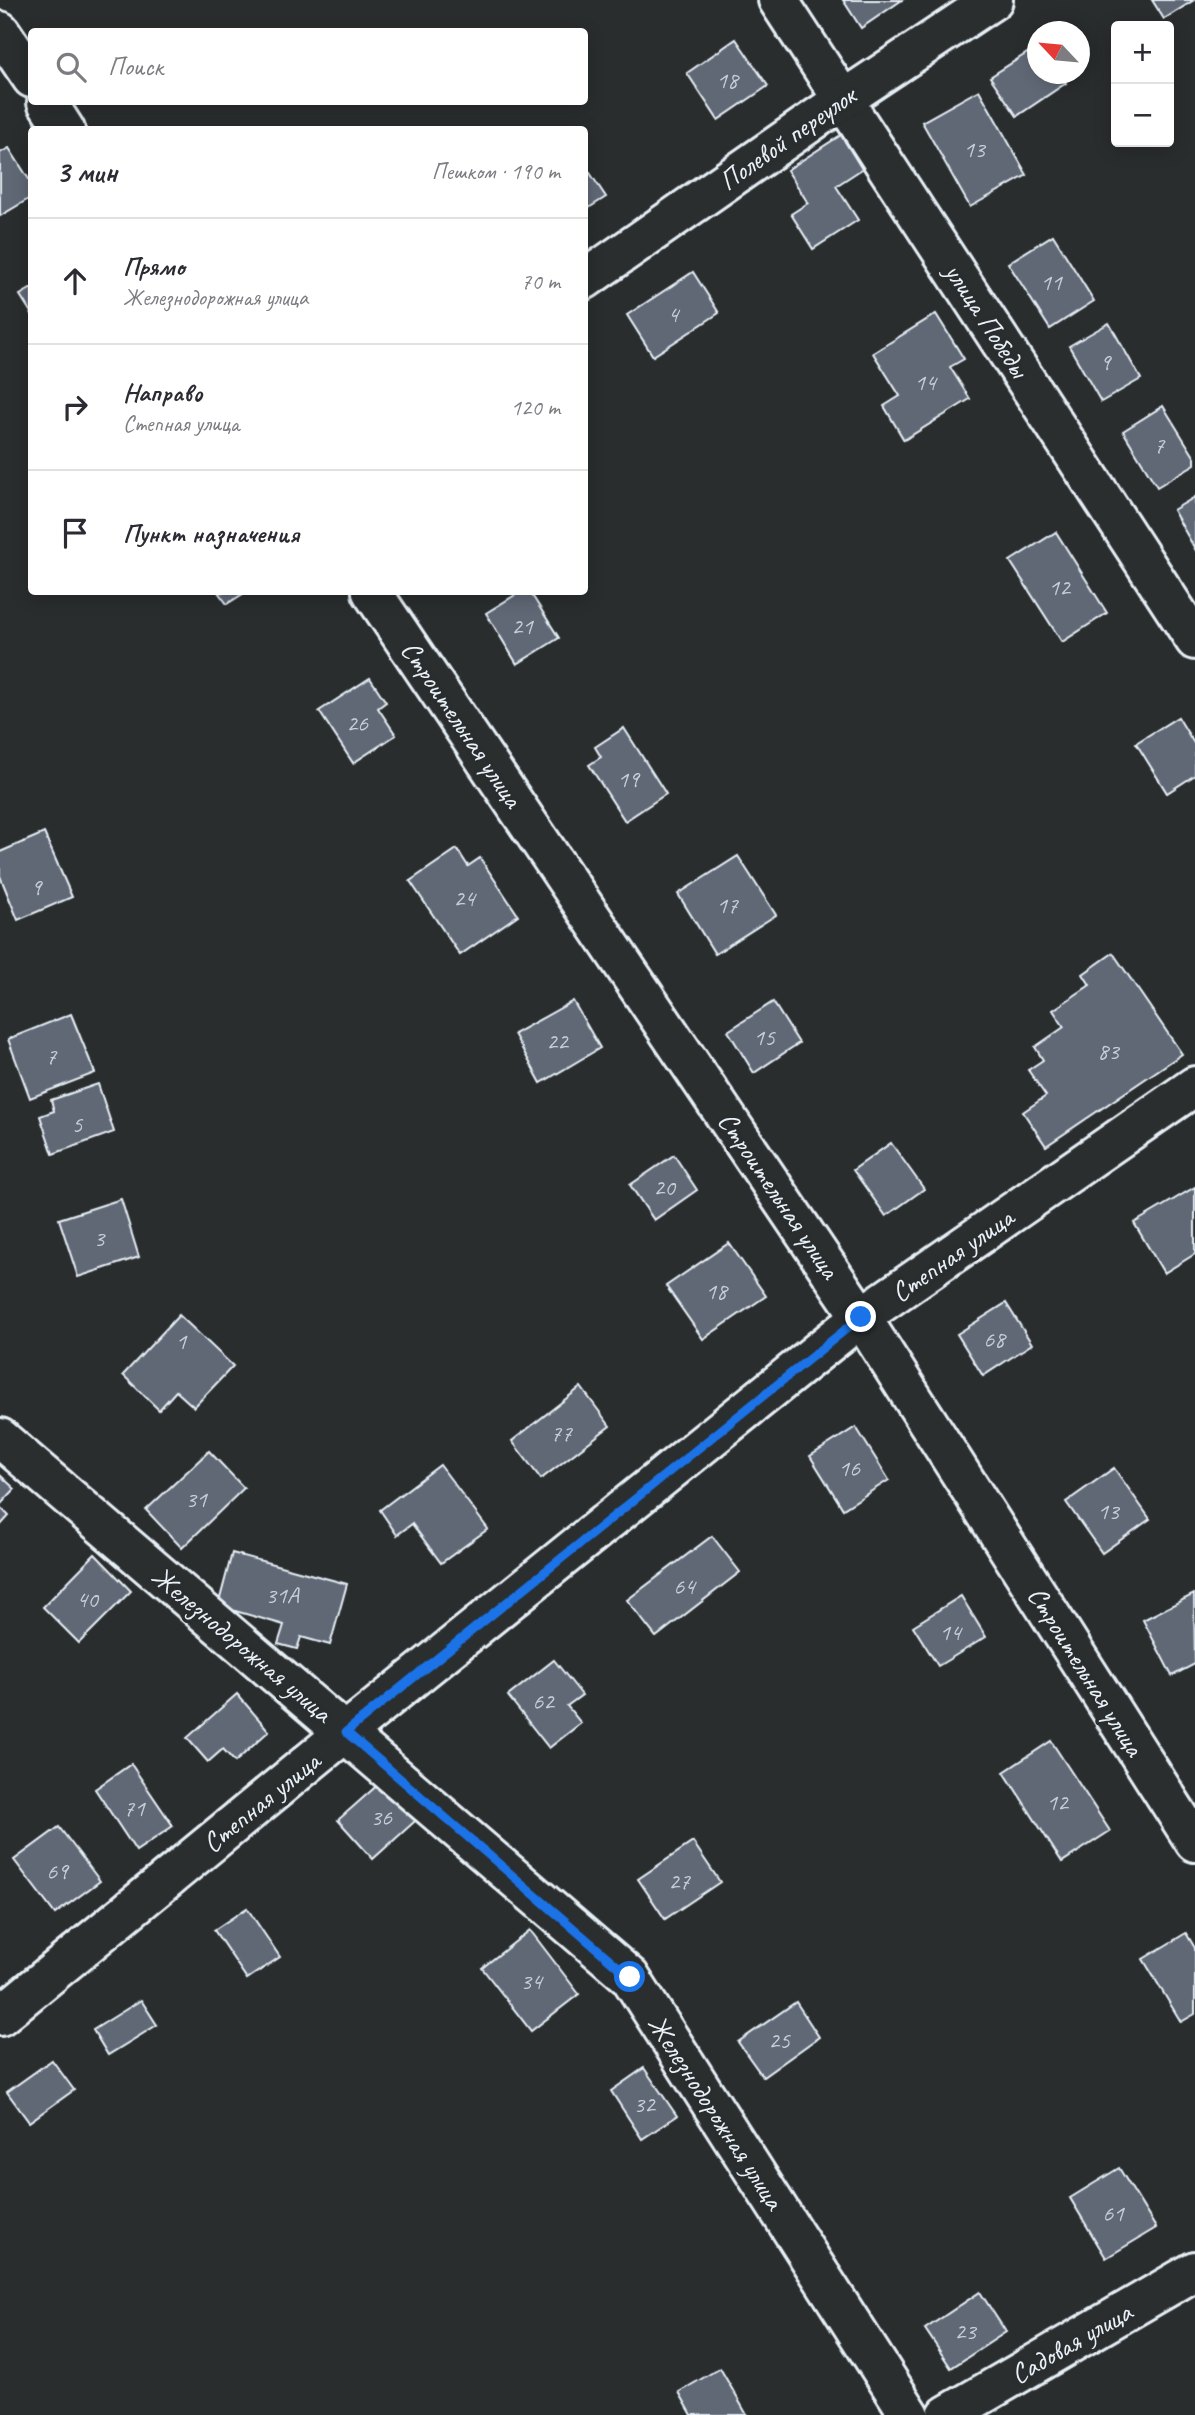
<!DOCTYPE html>
<html lang="ru">
<meta charset="utf-8">
<style>
body{margin:0;font-family:Caveat,sans-serif;background:#f7f7f7;color:#2b2b33}
.controls{position:absolute;right:21px;top:21px;display:grid;overflow:hidden;border-radius:7px;box-shadow:0 4px 18px #0003}
.controls button{width:63px;height:63px;display:grid;place-items:center;padding:0;border:0;border-bottom:2px solid #e1e1e2;background:#fff;color:#2b2b33;font:35px sans-serif}
.compass{position:absolute;left:1027px;top:21px;width:63px;height:63px;border-radius:50%;background:#fff;box-shadow:0 4px 18px #0003;rotate:296deg}
.stop{position:absolute;width:21px;height:21px;margin:-16px;border:5px solid #1a73e8;border-radius:50%;background:#fff}
.stop.end{background:#1a73e8;border-color:#fff;box-shadow:0 2px 7px #0008}
.list{margin:0;padding:0;list-style:none}
h2{display:flex;justify-content:space-between;align-items:center;height:91px;margin:0;padding:0 28px;font-size:30px}
h2 small{font-size:23px;font-weight:400;color:#7c7c81}
.list li{display:grid;grid-template-columns:46px 1fr auto;gap:21px;align-items:center;box-sizing:border-box;height:126px;padding:0 28px;border-top:2px solid #e1e1e2}
.list b{display:block;font-size:26px;white-space:nowrap}
.list p{margin:0;font-size:23px;white-space:nowrap;color:#7c7c81}
.list em{font-size:23px;font-style:normal;color:#7c7c81}
.icon{flex:none;width:38px;height:38px;fill:none;stroke:currentColor;stroke-width:2;stroke-linecap:round;stroke-linejoin:round}
.map{position:relative;flex:none;width:1195px;height:2415px;overflow:hidden}
.search{position:absolute;background:#fff;box-shadow:0 4px 18px #0003;left:28px;top:28px;width:560px;height:77px;display:flex;align-items:center;gap:18px;box-sizing:border-box;padding:0 24px;border-radius:7px;color:#7c7c81;font-size:26px}
.panel{position:absolute;background:#fff;box-shadow:0 4px 18px #0003;left:28px;top:126px;width:560px;height:469px;border-radius:7px}
.map>svg:first-child{display:block}
</style>
<div class="map">
<svg width="1195" height="2415" viewBox="0 0 1195 2415">
<rect width="100%" height="100%" fill="#2a2d2e"/>
<filter id="ink" filterUnits="userSpaceOnUse"><feTurbulence type="fractalNoise" baseFrequency=".0143" numOctaves="2"/><feDisplacementMap in="SourceGraphic" scale="14" xChannelSelector="R" yChannelSelector="G"/><feConvolveMatrix kernelMatrix="1 2 1 2 8 2 1 2 1" color-interpolation-filters="sRGB"/></filter>
<g filter="url(#ink)">
<!-- building -->
<g fill="#606876" stroke="#e8f1f8" stroke-width="2">
<polygon points="843,0 902,0 861,28"/>
<polygon points="1152,0 1194,0 1164,19"/>
<polygon points="736,39 768,86 718,120 687,73"/>
<polygon points="1038,46 1038,74 1059,74 1066,83 1017,116 990,77"/>
<polygon points="979,90 1027,175 970,207 922,122"/>
<polygon points="841,135 862,169 836,186 858,220 813,249 791,214 808,203 787,170"/>
<polygon points="9,148 32,184 32,197 0,216 0,153"/>
<polygon points="584,164 606,197 584,211"/>
<polygon points="1053,235 1094,301 1050,329 1008,263"/>
<polygon points="693,272 719,313 653,356 627,315"/>
<polygon points="32,288 32,314 20,295"/>
<polygon points="936,314 964,359 950,367 970,399 904,440 884,406 900,396 873,353"/>
<polygon points="1109,323 1141,379 1101,402 1069,346"/>
<polygon points="1163,406 1195,458 1195,464 1157,487 1123,431"/>
<polygon points="1195,497 1195,549 1173,510"/>
<polygon points="1056,532 1107,613 1062,642 1010,561"/>
<polygon points="218,592 246,592 227,604"/>
<polygon points="520,592 530,592 559,638 517,664 486,613"/>
<polygon points="370,678 386,702 378,708 396,735 353,763 319,711"/>
<polygon points="1178,717 1195,745 1195,775 1167,793 1136,743"/>
<polygon points="624,728 666,794 625,821 589,765 601,757 595,747"/>
<polygon points="44,833 72,897 18,920 0,876 0,852"/>
<polygon points="457,849 468,866 480,858 518,915 460,955 410,881"/>
<polygon points="738,856 776,915 715,954 678,894"/>
<polygon points="1113,953 1182,1054 1046,1146 1023,1112 1046,1096 1028,1070 1043,1060 1035,1047 1064,1027 1053,1010 1090,985 1083,974"/>
<polygon points="573,1001 600,1048 541,1083 514,1034"/>
<polygon points="773,1002 799,1043 754,1073 728,1031"/>
<polygon points="71,1014 95,1073 30,1098 8,1039"/>
<polygon points="98,1084 114,1132 53,1154 40,1116 54,1111 51,1100"/>
<polygon points="891,1143 924,1189 886,1216 853,1170"/>
<polygon points="674,1155 697,1190 654,1220 630,1185"/>
<polygon points="1195,1187 1195,1254 1164,1273 1134,1223"/>
<polygon points="121,1199 139,1257 78,1277 59,1219"/>
<polygon points="729,1243 766,1296 703,1339 666,1286"/>
<polygon points="1006,1303 1032,1344 983,1376 957,1334"/>
<polygon points="179,1315 233,1366 194,1407 176,1391 159,1410 123,1375"/>
<polygon points="581,1387 610,1426 541,1479 512,1441"/>
<polygon points="856,1427 889,1480 843,1509 810,1456"/>
<polygon points="209,1451 244,1488 182,1548 146,1510"/>
<polygon points="440,1465 488,1529 441,1563 412,1524 397,1535 380,1510"/>
<polygon points="1114,1468 1150,1519 1102,1553 1066,1502"/>
<polygon points="0,1475 15,1489 0,1505"/>
<polygon points="0,1507 9,1516 0,1526"/>
<polygon points="712,1536 740,1572 656,1637 627,1600"/>
<polygon points="232,1553 347,1584 330,1645 301,1637 297,1649 278,1644 284,1625 218,1606"/>
<polygon points="95,1554 131,1591 79,1643 43,1607"/>
<polygon points="1194,1594 1195,1664 1172,1676 1143,1620"/>
<polygon points="961,1596 986,1637 938,1666 913,1626"/>
<polygon points="554,1660 582,1695 567,1706 581,1723 549,1748 508,1696"/>
<polygon points="237,1694 269,1731 235,1762 223,1749 208,1762 187,1738"/>
<polygon points="1051,1741 1110,1831 1062,1862 1004,1772"/>
<polygon points="131,1764 173,1826 136,1851 95,1789"/>
<polygon points="389,1775 423,1814 373,1859 338,1820"/>
<polygon points="59,1827 100,1881 55,1914 14,1860"/>
<polygon points="693,1842 720,1882 665,1919 638,1879"/>
<polygon points="247,1908 280,1957 247,1979 214,1930"/>
<polygon points="530,1930 579,1994 531,2031 482,1968"/>
<polygon points="1186,1933 1195,1948 1195,2014 1181,2022 1143,1959"/>
<polygon points="141,2000 157,2025 108,2055 93,2030"/>
<polygon points="796,2002 819,2037 763,2077 738,2042"/>
<polygon points="52,2060 74,2090 29,2122 7,2092"/>
<polygon points="644,2068 677,2116 642,2139 611,2091"/>
<polygon points="1119,2168 1156,2228 1106,2258 1070,2198"/>
<polygon points="980,2292 1006,2332 951,2368 925,2329"/>
<polygon points="720,2368 747,2415 692,2415 679,2392"/>
</g>
<g fill="none" stroke-linecap="round" stroke-linejoin="round">
<defs>
<g id="minor">
<polyline points="778,0 1195,640"/>
<polyline points="0,31 32,78"/>
<polyline points="47,102 65,130"/>
<polyline points="584,280 844,99 993,0"/>
<polyline points="372,592 861,1317 1195,1842"/>
<polyline points="0,2016 346,1732 861,1317 1195,1086"/>
<polyline points="947,2415 1195,2271"/>
</g>
<polyline id="tertiary" points="0,1438 630,1977 910,2415"/>
</defs>
<!-- minor casing -->
<use href="#minor" stroke="#e8f1f8" stroke-width="44"/>
<!-- tertiary casing -->
<use href="#tertiary" stroke="#e8f1f8" stroke-width="44"/>
<!-- minor -->
<use href="#minor" stroke="#2a2d2e" stroke-width="38"/>
<!-- tertiary -->
<use href="#tertiary" stroke="#2a2d2e" stroke-width="38"/>
</g>
</g>
<g fill="none" stroke-linecap="round" stroke-linejoin="round" filter="url(#ink)">
<!-- route -->
<polyline stroke="#1a73e8" stroke-width="9" points="630,1977 346,1732 861,1317"/>
</g>
<g text-anchor="middle" dominant-baseline="central" stroke-width="7" stroke-linejoin="round" paint-order="stroke">
<!-- number labels -->
<g font-size="24" fill="#c6cfd8">
<text x="727" y="80">18</text>
<text x="974" y="149">13</text>
<text x="1051" y="282">11</text>
<text x="673" y="314">4</text>
<text x="1105" y="362">9</text>
<text x="925" y="382">14</text>
<text x="1159" y="445">7</text>
<text x="1059" y="587">12</text>
<text x="522" y="626">21</text>
<text x="357" y="723">26</text>
<text x="628" y="779">19</text>
<text x="36" y="887">9</text>
<text x="464" y="898">24</text>
<text x="727" y="905">17</text>
<text x="764" y="1037">15</text>
<text x="557" y="1041">22</text>
<text x="1108" y="1051">83</text>
<text x="51" y="1056">7</text>
<text x="77" y="1124">5</text>
<text x="664" y="1187">20</text>
<text x="99" y="1238">3</text>
<text x="716" y="1291">18</text>
<text x="994" y="1339">68</text>
<text x="181" y="1341">1</text>
<text x="561" y="1433">77</text>
<text x="849" y="1468">16</text>
<text x="196" y="1499">31</text>
<text x="1108" y="1511">13</text>
<text x="684" y="1586">64</text>
<text x="282" y="1595">31А</text>
<text x="87" y="1599">40</text>
<text x="950" y="1632">14</text>
<text x="543" y="1701">62</text>
<text x="1057" y="1802">12</text>
<text x="134" y="1808">71</text>
<text x="381" y="1817">36</text>
<text x="57" y="1871">69</text>
<text x="679" y="1881">27</text>
<text x="531" y="1981">34</text>
<text x="779" y="2040">25</text>
<text x="644" y="2104">32</text>
<text x="1113" y="2213">61</text>
<text x="965" y="2331">23</text>
</g>
<!-- street labels -->
<g font-size="28" fill="#e8f1f8" stroke="#2a2d2e">
<text transform="translate(787 138) rotate(-35)">Полевой переулок</text>
<text transform="translate(987 320) rotate(57)">улица Победы</text>
<text transform="translate(462 724) rotate(56)">Строительная улица</text>
<text transform="translate(779 1195) rotate(56)">Строительная улица</text>
<text transform="translate(952 1255) rotate(-35)">Степная улица</text>
<text transform="translate(242 1644) rotate(40)">Железнодорожная улица</text>
<text transform="translate(1086 1671) rotate(58)">Строительная улица</text>
<text transform="translate(261 1802) rotate(-39)">Степная улица</text>
<text transform="translate(716 2112) rotate(57)">Железнодорожная улица</text>
<text transform="translate(1071 2343) rotate(-30)">Садовая улица</text>
</g>
</g>
</svg>
<div class="controls">
<button>+</button>
<button>−</button>
</div>
<svg class="compass" viewBox="-18 -18 36 36"><path d="M0-13l5 13h-10z" fill="#e53935"/><path d="M0 13l5-13h-10z" fill="#7c7c81"/></svg>
<div class="stop" style="left:630px;top:1977px"></div>
<div class="stop end" style="left:861px;top:1317px"></div>
<div class="search"><svg class="icon" aria-label="search" viewBox="0 0 24 24"><circle cx="10" cy="10" r="6"/><path d="M15 15l6 6"/></svg>Поиск</div>
<section class="panel">
<h2>3 мин<small>Пешком · 190 m</small></h2>
<ul class="list">
<li><svg class="icon" aria-label="ahead" viewBox="0 0 24 24"><path d="M12 20V5M6 11l6-6 6 6"/></svg><div><b>Прямо</b><p>Железнодорожная улица</p></div><em>70 m</em></li>
<li><svg class="icon" aria-label="right" viewBox="0 0 24 24"><path d="M7 20v-9h11M14 6l5 5-5 5"/></svg><div><b>Направо</b><p>Степная улица</p></div><em>120 m</em></li>
<li><svg class="icon" aria-label="arrive" viewBox="0 0 24 24"><path d="M6 21V4h12l-3 4 3 4H6"/></svg><div><b>Пункт назначения</b></div></li>
</ul>
</section>
</div>
